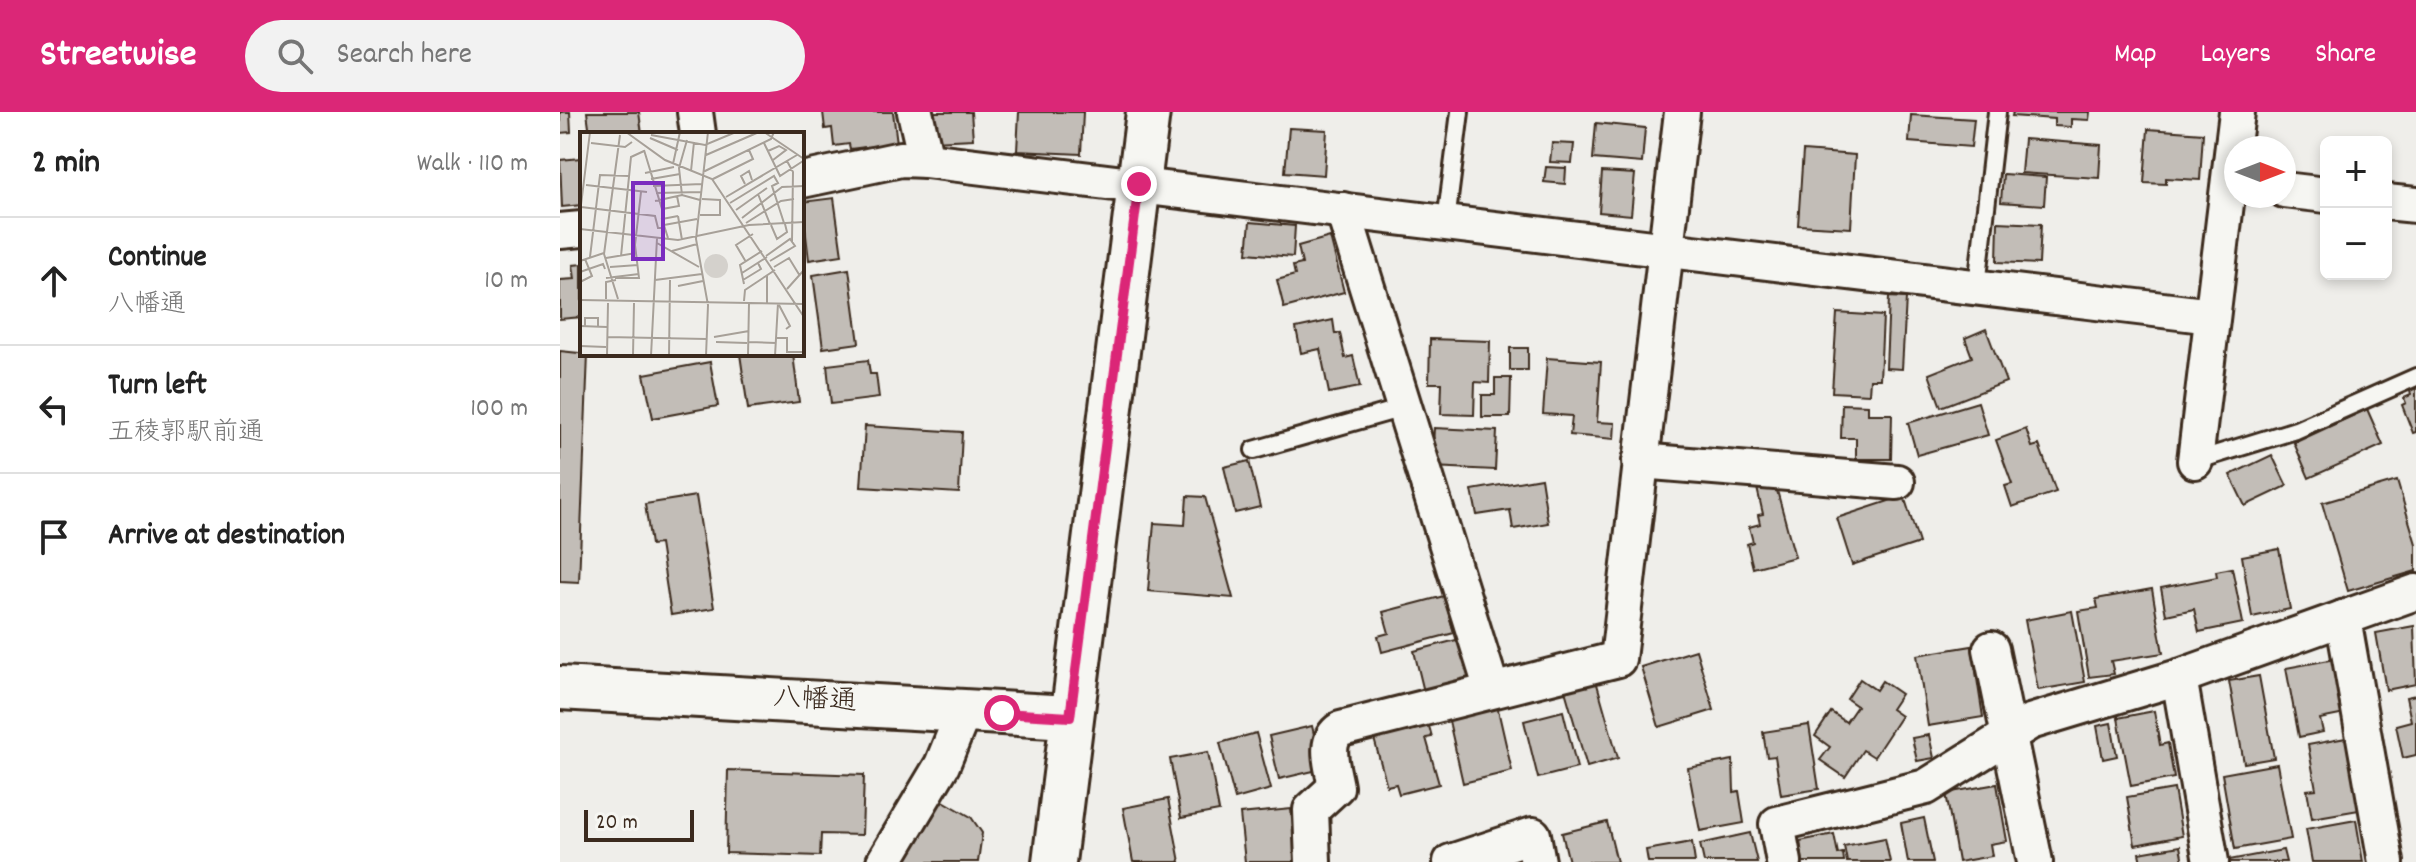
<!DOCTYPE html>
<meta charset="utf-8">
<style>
body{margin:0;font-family:Dekko,"Klee One",sans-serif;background:#f2f2f2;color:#222}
.controls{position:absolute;right:24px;top:24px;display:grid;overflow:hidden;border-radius:12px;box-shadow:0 4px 12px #0003}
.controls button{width:72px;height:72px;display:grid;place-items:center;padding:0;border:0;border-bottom:2px solid #e0e0e0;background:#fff;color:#222;font:40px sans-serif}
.compass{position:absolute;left:1664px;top:24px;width:72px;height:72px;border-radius:50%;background:#fff;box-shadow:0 4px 12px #0003;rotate:90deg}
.scale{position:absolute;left:24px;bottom:20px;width:110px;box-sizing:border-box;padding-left:8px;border:4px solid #3b2a1e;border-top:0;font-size:22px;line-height:28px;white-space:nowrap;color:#3b2a1e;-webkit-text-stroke:6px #f6f6f2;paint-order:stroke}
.stop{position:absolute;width:24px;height:24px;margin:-18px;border:6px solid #db2777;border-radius:50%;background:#fff}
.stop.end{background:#db2777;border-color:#fff;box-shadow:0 2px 8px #0008}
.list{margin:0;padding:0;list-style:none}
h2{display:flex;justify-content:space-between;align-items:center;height:104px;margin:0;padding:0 32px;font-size:34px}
h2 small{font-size:26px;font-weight:400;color:#767676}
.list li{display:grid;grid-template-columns:52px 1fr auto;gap:24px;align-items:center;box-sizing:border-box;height:128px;padding:0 32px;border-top:2px solid #e0e0e0}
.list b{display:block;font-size:30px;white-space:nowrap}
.list p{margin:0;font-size:26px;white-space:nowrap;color:#767676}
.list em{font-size:26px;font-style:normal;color:#767676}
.icon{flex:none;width:44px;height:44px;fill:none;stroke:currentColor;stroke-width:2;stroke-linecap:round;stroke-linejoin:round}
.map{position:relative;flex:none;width:1856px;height:750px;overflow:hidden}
header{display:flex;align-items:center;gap:48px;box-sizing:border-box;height:112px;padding:0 40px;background:#db2777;color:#fff}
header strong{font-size:38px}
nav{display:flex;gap:44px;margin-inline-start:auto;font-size:28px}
.search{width:560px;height:72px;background:#f2f2f2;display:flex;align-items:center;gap:20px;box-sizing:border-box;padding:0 28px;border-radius:44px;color:#767676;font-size:30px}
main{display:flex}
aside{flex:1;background:#fff}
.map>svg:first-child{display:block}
</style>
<header>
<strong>Streetwise</strong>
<div class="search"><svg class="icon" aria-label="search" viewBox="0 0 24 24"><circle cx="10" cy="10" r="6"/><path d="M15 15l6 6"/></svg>Search here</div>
<nav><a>Map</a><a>Layers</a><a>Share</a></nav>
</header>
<main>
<aside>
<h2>2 min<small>Walk · 110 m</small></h2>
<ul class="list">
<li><svg class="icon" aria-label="ahead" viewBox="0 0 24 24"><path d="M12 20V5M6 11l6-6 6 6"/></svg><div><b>Continue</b><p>八幡通</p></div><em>10 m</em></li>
<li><svg class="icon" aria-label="left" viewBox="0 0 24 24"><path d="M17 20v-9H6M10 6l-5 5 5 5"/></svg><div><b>Turn left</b><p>五稜郭駅前通</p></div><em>100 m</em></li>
<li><svg class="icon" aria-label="arrive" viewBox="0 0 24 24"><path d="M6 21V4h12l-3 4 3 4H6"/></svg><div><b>Arrive at destination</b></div></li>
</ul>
</aside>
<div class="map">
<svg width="1856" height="750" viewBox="0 0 1856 750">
<rect width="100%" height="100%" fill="#efeeea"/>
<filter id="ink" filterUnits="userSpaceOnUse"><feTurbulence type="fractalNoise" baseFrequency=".0125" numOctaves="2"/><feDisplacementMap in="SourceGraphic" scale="16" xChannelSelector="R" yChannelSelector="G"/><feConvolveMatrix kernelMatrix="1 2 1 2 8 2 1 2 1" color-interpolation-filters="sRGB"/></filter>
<g filter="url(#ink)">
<!-- building -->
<g fill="#c2bdb7" stroke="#3b2a1e" stroke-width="2">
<polygon points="0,0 10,0 11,20 0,21"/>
<polygon points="27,0 79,0 82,22 30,22"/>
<polygon points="263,0 333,0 337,31 290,37 289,32 274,34 272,16 265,17"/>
<polygon points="371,0 411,0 413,27 373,29"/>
<polygon points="459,0 523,0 521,42 457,39"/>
<polygon points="1453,0 1530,0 1529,8 1511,7 1511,15 1494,14 1494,7 1452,4"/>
<polygon points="1351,3 1414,7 1411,35 1349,30"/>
<polygon points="1036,11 1085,16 1082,51 1033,47"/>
<polygon points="729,16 767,18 764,63 725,60"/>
<polygon points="1588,17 1643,21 1640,68 1606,66 1606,72 1584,71"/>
<polygon points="1464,27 1541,33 1539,66 1461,61"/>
<polygon points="992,31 1014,32 1012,51 990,50"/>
<polygon points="1243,39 1295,43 1291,116 1238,113"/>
<polygon points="21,46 22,93 2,95 0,48"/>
<polygon points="986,55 1006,56 1005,72 984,70"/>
<polygon points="1042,60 1075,62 1071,103 1039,100"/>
<polygon points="1443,62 1486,65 1484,93 1441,90"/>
<polygon points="274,86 282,143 249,148 242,90"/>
<polygon points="690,110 735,114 733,145 687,141"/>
<polygon points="1438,110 1481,112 1479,152 1437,150"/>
<polygon points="770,125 784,180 724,196 717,168 735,163 733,154 742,152 738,134"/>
<polygon points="22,152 22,205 0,207 0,168 15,167 13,153"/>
<polygon points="289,157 299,231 263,236 253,163"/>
<polygon points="1329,185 1346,186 1342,257 1326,256"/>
<polygon points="1277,201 1323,204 1320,267 1310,267 1309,282 1272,280"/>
<polygon points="773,208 775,222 780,221 785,246 793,244 800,275 769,281 760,237 741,241 736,216"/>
<polygon points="1426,217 1446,270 1381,295 1369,262 1412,245 1405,226"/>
<polygon points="870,227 930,229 929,271 915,270 914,303 881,302 882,271 869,271"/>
<rect x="950" y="236" width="18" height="22"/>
<polygon points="0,239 28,242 19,470 0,469"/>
<polygon points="180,242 233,242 239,290 188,297"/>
<polygon points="987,246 1041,250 1037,310 1055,311 1054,327 1010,323 1012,304 983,302"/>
<polygon points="308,248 310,262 316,262 319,286 271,292 267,253"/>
<polygon points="150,250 158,294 93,306 84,262"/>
<polygon points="935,266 951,266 950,305 922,305 922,283 935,283"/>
<polygon points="1856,276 1856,320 1853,321 1842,293 1846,291 1844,286 1851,283 1850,279"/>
<polygon points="1418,290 1428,323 1357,343 1348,311"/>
<polygon points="1282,292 1308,293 1308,302 1332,302 1331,347 1296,347 1296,326 1281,326"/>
<polygon points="1807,297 1823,333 1749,366 1734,331"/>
<polygon points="305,314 402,320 399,381 301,375"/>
<polygon points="874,316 937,319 935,358 872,355"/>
<polygon points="1466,317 1472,335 1479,333 1496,380 1452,395 1445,374 1452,372 1436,328"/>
<polygon points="1712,343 1727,374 1685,394 1670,363"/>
<polygon points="689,349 700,395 675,401 664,355"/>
<polygon points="981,366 988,411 953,417 950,398 917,403 912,378"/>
<polygon points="1837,369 1856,432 1856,459 1788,479 1762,391"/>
<polygon points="1215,371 1235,445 1193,456 1187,432 1193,430 1189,415 1200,412 1198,403 1203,402 1197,376"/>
<polygon points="136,384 154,496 111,503 100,432 91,433 85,392"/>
<polygon points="627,384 645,385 673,486 588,479 594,411 625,413"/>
<polygon points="1344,384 1359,431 1292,453 1277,406"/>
<polygon points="1719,437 1730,497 1692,505 1682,444"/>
<polygon points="1672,456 1683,511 1639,520 1634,497 1606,503 1601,476 1657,465 1656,459"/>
<polygon points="1592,477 1603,541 1551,549 1554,562 1529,565 1518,499 1538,496 1536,487"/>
<polygon points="884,484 894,521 822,540 818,524 829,521 823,500"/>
<polygon points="1512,499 1525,570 1478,578 1465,508"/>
<polygon points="1854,514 1856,572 1826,578 1816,521"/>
<polygon points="900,527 910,568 864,580 854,539"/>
<polygon points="1412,534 1423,605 1368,614 1357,543"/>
<polygon points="1136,538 1154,598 1099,615 1081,555"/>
<polygon points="1775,547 1785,602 1760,607 1763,620 1739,625 1726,556"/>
<polygon points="1699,564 1714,646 1684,651 1669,569"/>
<polygon points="1035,565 1058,646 1027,655 1004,575"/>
<polygon points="1300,567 1316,578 1322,569 1341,582 1331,597 1341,604 1314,645 1303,638 1285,665 1260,648 1270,635 1255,624 1271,600 1286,610 1297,594 1287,587"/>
<polygon points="1856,583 1856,643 1843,646 1836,613 1851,609 1846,585"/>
<polygon points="936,589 952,659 903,671 887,600"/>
<polygon points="1003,599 1017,656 978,666 964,609"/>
<polygon points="1594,599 1600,633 1608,631 1614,666 1571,674 1558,606"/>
<polygon points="867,607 872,625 866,626 879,672 839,682 836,672 827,674 813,623"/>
<polygon points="1551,611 1557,644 1543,647 1537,614"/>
<polygon points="1249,613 1259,677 1221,683 1215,644 1207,645 1203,620"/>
<polygon points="752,614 762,657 719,667 709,624"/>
<polygon points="696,621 711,677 675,687 660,631"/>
<polygon points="1369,623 1374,646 1357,649 1352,626"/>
<polygon points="1786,626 1799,698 1752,706 1747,678 1756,677 1748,633"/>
<polygon points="648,640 659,699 621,706 610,647"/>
<polygon points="1173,648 1174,680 1179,679 1184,711 1140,719 1128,656"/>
<polygon points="1717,652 1731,727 1675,737 1662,662"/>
<polygon points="168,658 304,663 302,723 261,722 260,744 166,741"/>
<polygon points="1437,672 1447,729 1430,732 1432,744 1398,750 1386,681"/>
<polygon points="1614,677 1622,724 1575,733 1567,685"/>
<polygon points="373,683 411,705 422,721 418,750 336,750"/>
<polygon points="608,687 620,750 573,750 563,696"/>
<polygon points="731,697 736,750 685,750 680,702"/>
<polygon points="1364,706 1373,750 1348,750 1341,711"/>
<polygon points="1796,708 1803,750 1752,750 1746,717"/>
<polygon points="1047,710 1057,750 1009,750 1002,721"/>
<polygon points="1190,721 1197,750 1144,750 1140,732"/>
<polygon points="1274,722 1278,742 1283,741 1284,750 1243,750 1240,729"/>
<polygon points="1325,726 1330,750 1287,750 1284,734"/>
<polygon points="1132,730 1135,750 1088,750 1086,738"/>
<polygon points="1620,734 1623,750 1581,750 1579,741"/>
<polygon points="1723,738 1726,750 1669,750 1669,748"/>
</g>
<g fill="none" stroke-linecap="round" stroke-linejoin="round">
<defs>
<g id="service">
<polyline points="886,110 900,0"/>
<polyline points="1417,174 1437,0"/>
<polyline points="694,338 843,296"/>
<polyline points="1635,349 1736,318 1856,265"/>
</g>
<g id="minor">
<polyline points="135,0 138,22"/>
<polyline points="355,0 366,48"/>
<polyline points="242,68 341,47 366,48 1652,204"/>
<polyline points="1724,78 1766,83"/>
<polyline points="1826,90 1856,93"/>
<polyline points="783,98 932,578"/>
<polyline points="0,119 22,117"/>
<polyline points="1080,349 1337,370"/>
<polyline points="1635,349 1677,0"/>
<polyline points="1783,506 1826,750"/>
<polyline points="1431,537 1475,750"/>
<polyline points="1619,565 1651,750"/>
<polyline points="324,750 382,653 404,599"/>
<path d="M753 750 751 698 776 675C773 656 762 629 781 617L1058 547 1122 0"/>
<polyline points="891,750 973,723 978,750"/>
<polyline points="1224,750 1217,712 1366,675 1470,610 1619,565 1856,480"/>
</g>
<g id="tertiary">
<polyline points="0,576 510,605"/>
<polyline points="494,750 588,0"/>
</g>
</defs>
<!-- service casing -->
<use href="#service" stroke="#3b2a1e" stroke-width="22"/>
<!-- minor casing -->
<use href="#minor" stroke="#3b2a1e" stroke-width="40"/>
<!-- tertiary casing -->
<use href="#tertiary" stroke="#3b2a1e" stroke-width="48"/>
<!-- service -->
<use href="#service" stroke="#f6f6f2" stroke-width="16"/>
<!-- minor -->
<use href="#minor" stroke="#f6f6f2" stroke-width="34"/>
<!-- tertiary -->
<use href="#tertiary" stroke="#f6f6f2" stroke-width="42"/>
</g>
</g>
<g fill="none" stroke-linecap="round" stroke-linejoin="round" filter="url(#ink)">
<!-- route -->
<polyline stroke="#db2777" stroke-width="10" points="442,601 510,605 579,72"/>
</g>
<g text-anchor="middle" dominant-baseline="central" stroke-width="8" stroke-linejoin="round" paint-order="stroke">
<!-- street labels -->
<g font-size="28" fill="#3b2a1e" stroke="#f6f6f2">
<text transform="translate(255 590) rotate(3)">八幡通</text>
</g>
</g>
<!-- overview -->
<g transform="translate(20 20)">
<rect width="224" height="224" fill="#efeeea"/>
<path d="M124 134a12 12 0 1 1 24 0a12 12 0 1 1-24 0Z" fill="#d4d1cc"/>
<path fill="none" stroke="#a7a098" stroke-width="2" d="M46 0 85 28 132 47 224 185M184 0 224 27M71 3 125 13 156 0M70 6 98 18M11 11 45 15 52 10M184 11 200 44 223 29M64 18 82 77 99 74 97 64M188 19 199 14 206 18 193 28M126 23 179 0M207 29 213 40 212 110M93 32 100 0M111 39 114 10M123 40 191 7 194 0M65 41 94 35M71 47 100 42M133 47 173 27 169 18M165 52 161 44 169 39 172 48M6 53 67 60M73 54 122 52M76 61 121 60M178 62 190 92M102 63 99 36 107 8M146 65 217 23M75 69 102 63 120 68M150 71 194 44 198 51 192 54 204 91M1 75 75 84 78 96H85M156 78 187 56M0 81 10 0M120 83H140V68L122 67M98 84 102 108M162 86 202 55 224 54M166 91 201 69 214 67M84 93 117 87M191 93 197 107 207 100 205 92M0 97 98 108 169 93 224 90M88 106 82 87 98 84M77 111 119 135M92 119 117 112M41 124 51 25 64 19M186 124 210 107 215 114 190 129M10 125 20 43 49 44M26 126 56 121M0 129 24 121M166 130 156 113 173 102M30 135 58 133M194 135 209 126 220 144M0 140 23 132 25 137M162 141 187 125M26 146 59 142M35 146H59L55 113 61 60M75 148 122 142M163 148 181 137 178 131M0 150 12 144 5 127M164 152 160 133 182 119M98 154 123 149M207 157 224 138M26 167V150L36 148M38 167 24 122 40 3M0 168 224 172M164 169 165 158 195 138M187 171V143M199 173 210 194 206 197M0 194 27 195M5 195V186H18V195M27 205 127 207M134 205 169 199M196 206H207V220H224M136 210 167 211M169 210 196 211M0 214 26 215M0 223H27M27 223H53M27 224 28 171M53 224 54 171M71 224 77 106M89 224 90 148M126 224 128 173 116 107 128 0M168 224 169 171M195 224 198 171"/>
<path fill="#7b2cbf" fill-opacity="0.15" stroke="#7b2cbf" stroke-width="4" d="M53 51H83V127H53Z"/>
<rect width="224" height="224" fill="none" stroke="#3b2a1e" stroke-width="4"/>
</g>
</svg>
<div class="controls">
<button>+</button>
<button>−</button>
</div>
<svg class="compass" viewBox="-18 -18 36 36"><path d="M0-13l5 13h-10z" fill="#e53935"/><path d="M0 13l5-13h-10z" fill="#767676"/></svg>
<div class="scale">20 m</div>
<div class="stop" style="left:442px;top:601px"></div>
<div class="stop end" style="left:579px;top:72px"></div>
</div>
</main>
